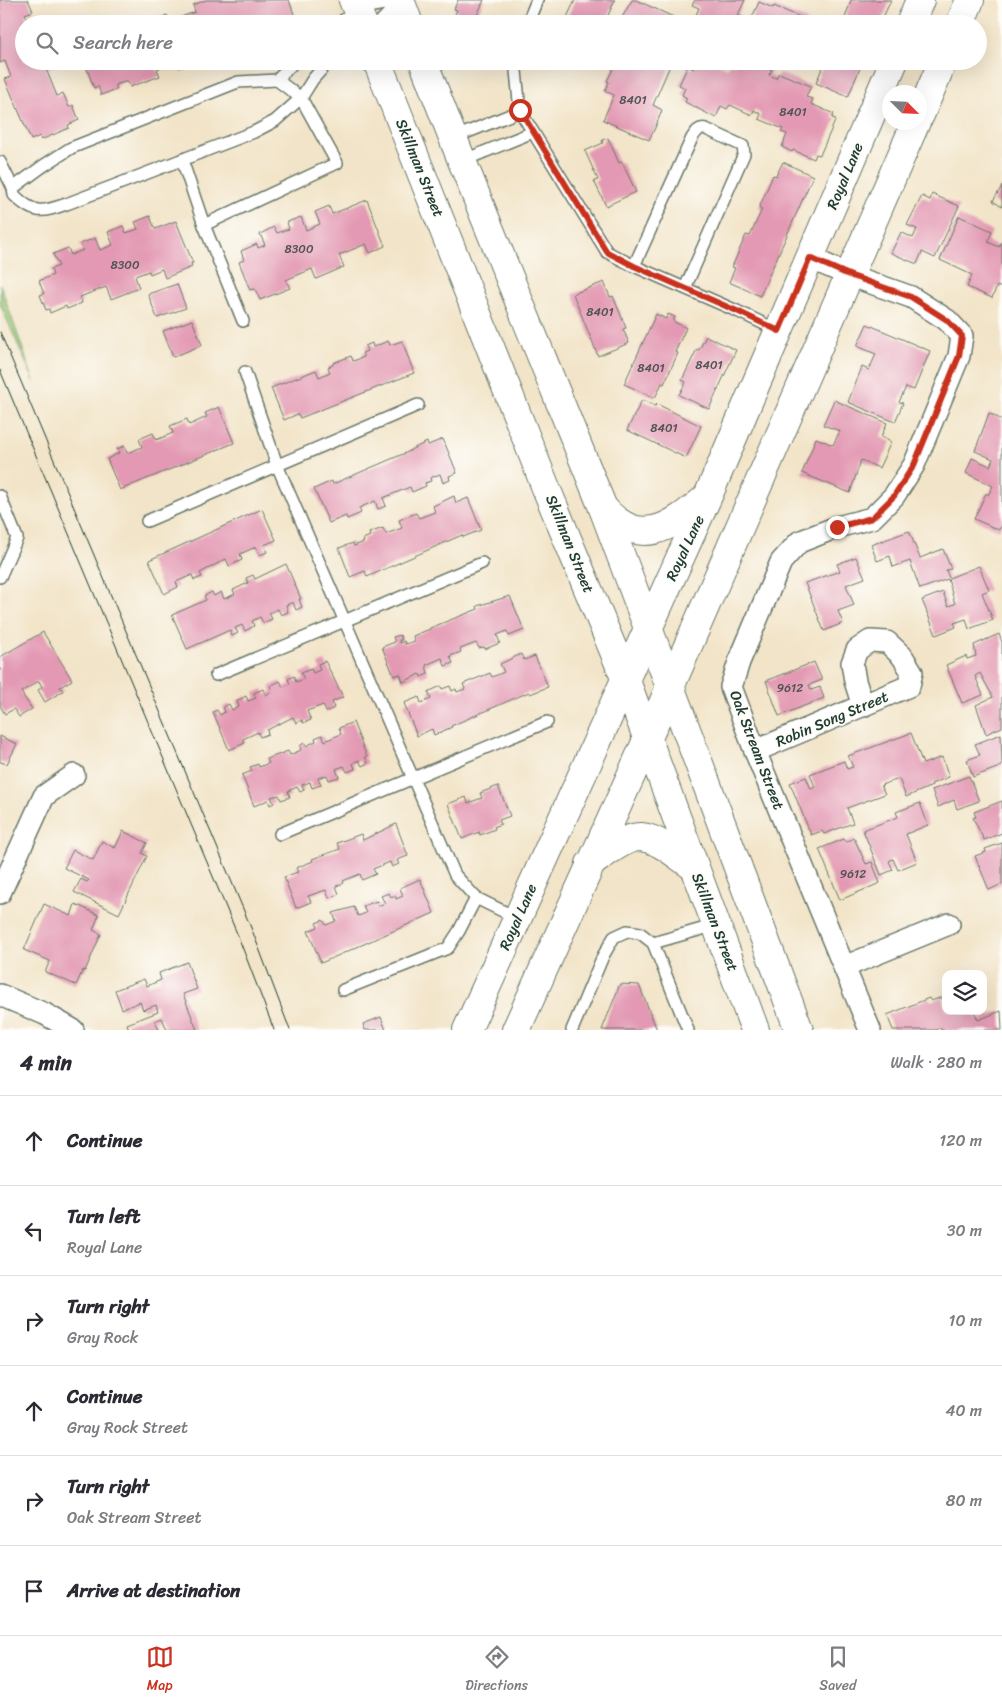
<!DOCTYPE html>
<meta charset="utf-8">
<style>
body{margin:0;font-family:Sriracha,sans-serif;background:#f2f2f3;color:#2b2b33}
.controls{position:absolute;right:15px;bottom:15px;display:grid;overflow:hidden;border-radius:10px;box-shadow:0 5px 20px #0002}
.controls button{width:45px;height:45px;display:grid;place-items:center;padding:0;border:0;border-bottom:1px solid #e1e1e2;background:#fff;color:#2b2b33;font:25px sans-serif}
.compass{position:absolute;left:882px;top:85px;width:45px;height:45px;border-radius:50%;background:#fff;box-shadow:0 5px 20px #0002;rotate:114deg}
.stop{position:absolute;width:15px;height:15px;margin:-11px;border:4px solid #c8321e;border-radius:50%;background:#fff}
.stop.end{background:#c8321e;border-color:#fff;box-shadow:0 1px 5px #0008}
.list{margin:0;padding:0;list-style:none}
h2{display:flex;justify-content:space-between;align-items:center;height:65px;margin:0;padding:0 20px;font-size:21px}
h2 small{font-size:16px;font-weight:400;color:#7c7c81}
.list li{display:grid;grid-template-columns:32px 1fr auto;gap:15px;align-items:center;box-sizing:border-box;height:90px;padding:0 20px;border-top:1px solid #e1e1e2}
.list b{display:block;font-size:19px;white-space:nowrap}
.list p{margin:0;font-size:16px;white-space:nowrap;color:#7c7c81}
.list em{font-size:16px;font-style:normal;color:#7c7c81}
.icon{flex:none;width:28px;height:28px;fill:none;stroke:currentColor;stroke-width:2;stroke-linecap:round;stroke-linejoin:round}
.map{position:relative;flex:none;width:1002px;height:1030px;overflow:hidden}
.search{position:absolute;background:#fff;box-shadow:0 5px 20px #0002;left:15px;right:15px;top:15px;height:55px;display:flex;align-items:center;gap:12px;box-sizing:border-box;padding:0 18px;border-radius:28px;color:#7c7c81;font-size:19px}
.sheet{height:605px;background:#fff}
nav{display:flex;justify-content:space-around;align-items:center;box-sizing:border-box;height:70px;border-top:1px solid #e1e1e2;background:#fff;font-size:14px;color:#7c7c81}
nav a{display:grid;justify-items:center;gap:2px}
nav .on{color:#c8321e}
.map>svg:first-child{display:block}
</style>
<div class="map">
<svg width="1002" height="1030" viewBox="0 0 1002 1030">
<rect width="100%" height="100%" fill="#fdfcf7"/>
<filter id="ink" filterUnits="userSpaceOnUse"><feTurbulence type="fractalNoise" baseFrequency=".02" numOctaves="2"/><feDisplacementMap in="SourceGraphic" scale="10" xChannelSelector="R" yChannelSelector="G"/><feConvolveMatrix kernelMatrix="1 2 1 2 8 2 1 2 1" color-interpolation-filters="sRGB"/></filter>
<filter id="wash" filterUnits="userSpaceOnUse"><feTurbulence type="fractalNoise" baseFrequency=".0096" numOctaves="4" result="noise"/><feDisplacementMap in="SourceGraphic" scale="20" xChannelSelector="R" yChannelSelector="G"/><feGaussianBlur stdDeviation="1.12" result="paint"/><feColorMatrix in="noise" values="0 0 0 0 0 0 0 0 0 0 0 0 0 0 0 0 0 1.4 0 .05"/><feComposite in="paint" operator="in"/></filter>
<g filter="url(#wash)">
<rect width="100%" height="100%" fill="#f2e4c8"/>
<!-- green -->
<polygon fill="#95c372" stroke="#5a8053" points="0,284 34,381 0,304"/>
<g id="blocks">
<!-- building -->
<g fill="#e399b3">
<polygon points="0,0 28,0 33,11 25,14 29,24 24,24 24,61 51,61 53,66 46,69 57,96 63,93 69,107 73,105 79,120 68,125 69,128 41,140 40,136 31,140 5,79 11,77 5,61 0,63"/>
<polygon points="206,0 289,0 296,20 286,24 281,24 280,20 270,24 143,24 167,15 170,21 195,12 193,5"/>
<polygon points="458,0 484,0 473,24 464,24 453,19 457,10 454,9"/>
<polygon points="575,0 615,0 604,24 564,24"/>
<polygon points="632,0 636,0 678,19 676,24 622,24 622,22 620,21"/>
<polygon points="695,0 745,0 738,15 744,18 741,24 692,24 699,8 692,5"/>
<polygon points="851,0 891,0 880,24 843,24"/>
<polygon points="759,2 773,8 774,6 807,20 806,22 809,24 749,24"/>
<polygon points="84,61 197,61 179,68 176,62 157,69 160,76 130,87 128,81 115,85 117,89 101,95 98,86 94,88"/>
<polygon points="617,61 672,61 653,105 662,110 655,128 649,140 603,120 614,95 605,91 609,82 607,81"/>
<polygon points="697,61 713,61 727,68 730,63 735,65 737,61 753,61 772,70 769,75 776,78 779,73 811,86 806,97 813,99 811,104 834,114 832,118 836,119 820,155 816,154 814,159 793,150 792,152 782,147 787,134 781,132 783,129 759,119 761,114 754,110 752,115 730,105 727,109 721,106 716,118 685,102 687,98 682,95 685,88 679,85 688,66 693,69"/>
<polygon points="825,61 863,61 848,97 816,83"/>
<polygon points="608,138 619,163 622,162 636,192 606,206 594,181 598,180 585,151 603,143 602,140"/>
<polygon points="783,162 813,176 760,296 729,282 735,268 732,267 746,235 750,236 762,209 759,208 773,175 776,176"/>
<polygon points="1002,186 1002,207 993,201"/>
<polygon points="932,194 959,206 935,258 922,252 917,264 891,253 901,232 913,238 917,229 907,225 922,196 930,200"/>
<polygon points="367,200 385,246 370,253 366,244 339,255 344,267 316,279 312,269 286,280 290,288 260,300 255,289 250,290 239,262 244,260 241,251 257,244 258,248 265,245 260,234 274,227 277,233 289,229 287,222 301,217 306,230 320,224 315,212 329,206 332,214"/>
<polygon points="150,216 155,229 176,221 193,263 191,263 192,267 165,278 162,269 150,274 149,271 135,276 139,288 111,299 106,287 80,297 82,303 67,309 66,306 50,313 49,309 46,310 40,295 44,294 39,281 53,275 51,269 59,266 53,254 68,248 71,255 83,250 80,244 95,238 100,250 113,245 108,232 123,226 126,233 138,229 135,222"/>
<polygon points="959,216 992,231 988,242 999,247 1002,241 1002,288 997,286 992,298 967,287 972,275 940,260"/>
<polygon points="604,282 610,297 613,296 626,328 623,329 629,343 598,356 573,294"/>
<polygon points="177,284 186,308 157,318 148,294"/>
<polygon points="656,314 666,319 668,314 675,317 673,321 686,328 675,352 678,353 664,384 662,383 655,398 624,384"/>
<polygon points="192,320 202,345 173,357 163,331"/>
<polygon points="867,324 930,351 914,390 906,387 899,402 903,403 895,422 848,402 862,367 869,370 876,354 857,346"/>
<polygon points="706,336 736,350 709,409 679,395 686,382 682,380 697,349 699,350"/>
<polygon points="388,341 390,345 402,341 414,373 300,418 298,414 284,420 271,388 316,370 319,377 330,372 328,367 333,365 333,363 351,356 353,361 364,357 362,353 367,351 365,346 372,343 373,347"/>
<polygon points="642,400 655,406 657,404 701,426 686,458 627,430"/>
<polygon points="834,400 887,423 881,437 891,442 879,468 861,460 850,493 802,473 816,438 833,445 840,431 823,425"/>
<polygon points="219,407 234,443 120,490 107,459 119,453 117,449 124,446 127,453 142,447 139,439 153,433 156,440 173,433 170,426 187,419 189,425 207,417 205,413"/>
<polygon points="989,413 1002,420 1002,525 999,530 974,519 986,493 988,495 993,486 966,473 972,458 990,466 993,459 975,451"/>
<polygon points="443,439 457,473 449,476 450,480 443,483 440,474 430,478 431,481 425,483 426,486 412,492 410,487 383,498 386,506 378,509 375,501 359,508 361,513 347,519 346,516 329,523 314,489 332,481 333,484 410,451 410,450 427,442 428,445"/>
<polygon points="454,496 456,503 468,498 481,530 463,537 462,535 367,577 365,571 350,577 339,548 353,543 354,546 364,542 363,539 370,536 369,533 383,528 386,534 402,528 399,520 416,513 419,518 435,512 433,506"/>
<polygon points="262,509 276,540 264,545 267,552 260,555 256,547 240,554 242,560 229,566 226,559 200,573 202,577 194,580 192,575 176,582 178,587 164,594 149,560"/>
<polygon points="909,531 920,558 943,549 951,569 946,570 949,578 979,566 989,590 982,593 993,620 969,629 966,619 954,623 956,627 936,635 922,600 943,592 948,606 955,604 948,579 920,589 910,561 893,567 890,556 877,561 871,545"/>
<polygon points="856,557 865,578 846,585 854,605 838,611 843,623 824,631 805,583 840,571 837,564"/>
<polygon points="286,564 301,599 299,599 302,607 296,610 293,602 286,605 288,612 281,615 278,609 269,613 272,619 263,623 260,617 252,621 254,626 245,631 242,625 235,628 238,633 232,636 230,630 187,649 172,615 206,600 204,596 212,592 214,596 221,592 224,599 235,594 233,590 248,583 246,578 253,575 255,579"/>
<polygon points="510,596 524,630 509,636 507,631 497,635 500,643 485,649 484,647 479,648 476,643 460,649 461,652 450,656 453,663 445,666 442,658 426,665 428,674 421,677 420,674 403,682 400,674 394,676 382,647 395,642 393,637 400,635 402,640 399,640 400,643 404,641 405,644 415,641 413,636 430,629 430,628 478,609 477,606"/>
<polygon points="43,632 72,680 60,687 63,691 45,702 38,690 42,687 39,681 21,692 32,709 19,717 14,709 5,714 0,706 0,657"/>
<polygon points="999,634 1002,642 1002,727 986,734 976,705 993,697 980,673 975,676 983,695 962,703 946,665 966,656 967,659 976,656 974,645"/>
<polygon points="521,654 524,660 535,656 548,687 530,694 529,692 451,726 452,727 434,735 432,729 417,736 404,703 419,697 421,703 431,699 428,692 441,686 442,689 450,686 452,691 456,689 457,692 465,689 463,684 490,673 492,677 504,672 500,664"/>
<polygon points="325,661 343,697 332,702 334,708 326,712 323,705 307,711 311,720 303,723 302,720 296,723 293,717 267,730 268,734 260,737 258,732 243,739 245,743 229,750 213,712 217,710 220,715 225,712 223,707 229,704 232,710 239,707 237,701 246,696 248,701 256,698 254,693 263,689 266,695 272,691 270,686 280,681 283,687 290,684 288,679 294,676 296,682 304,679 301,673 311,669 313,673 320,670 318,664"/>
<polygon points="814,662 822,680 809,685 811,690 820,687 824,698 779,716 766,681"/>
<polygon points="353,722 367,757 365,757 368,763 362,766 359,760 353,763 355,769 347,772 344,766 336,769 339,777 329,780 327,775 318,778 321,785 312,788 310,782 302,785 304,790 300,792 297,787 288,791 290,797 281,800 279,795 271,797 274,803 270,805 268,800 254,806 242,775 252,771 250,767 258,764 259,767 269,763 267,759 288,751 290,755 301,750 300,746 304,743 306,746 316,741 315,738 322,735 325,741 341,734 339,728"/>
<polygon points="911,733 923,764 942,757 949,777 931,784 932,786 906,797 899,779 881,785 885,794 847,808 853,823 824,834 822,831 811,835 790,783 806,777 811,789 815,787 810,774 844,761 847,769 853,767 848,756"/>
<polygon points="1001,734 1002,766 973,777 967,760 980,755 975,744"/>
<polygon points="0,736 17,744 7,764 0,762"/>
<polygon points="969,776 979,801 957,809 954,800 938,807 932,790"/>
<polygon points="498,786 510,816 499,820 501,824 494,827 495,829 480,835 479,832 462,839 448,804 466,797 468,803 482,798 480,793"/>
<polygon points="1002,801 1002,833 984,840 973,818 976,817 974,812"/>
<polygon points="920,803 928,825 906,834 917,862 898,870 893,859 889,861 893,870 881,875 863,830 898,817 896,812"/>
<polygon points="396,824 408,856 397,860 399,864 392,867 390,862 373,869 376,874 362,880 360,874 343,881 344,883 336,886 339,894 329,898 326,890 308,896 311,902 296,908 284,877 298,872 296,868 313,861 312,859 340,849 337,843 361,834 363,840"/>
<polygon points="123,831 147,843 142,853 147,856 119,914 74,892 81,879 87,882 89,880 64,868 73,850 93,860 102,841 115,848"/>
<polygon points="854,838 866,864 872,862 880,883 840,900 819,849 844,839 846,842"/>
<polygon points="1002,843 1002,884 989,890 975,856 986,852 985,849"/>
<polygon points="420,879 434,913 321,963 308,931 318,927 316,923 323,920 326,925 336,921 333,913 354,907 358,916 366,913 363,906 377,901 378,906 385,903 381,896 389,893 391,897 395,895 396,899 403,896 400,888"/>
<polygon points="44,904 71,916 75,904 99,915 93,930 101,934 85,971 83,970 76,985 45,972 50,961 24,950"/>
<polygon points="187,962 197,989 183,994 197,1030 167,1030 162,1018 155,1021 159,1030 129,1030 127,1024 158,1012 156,1005 143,1010 140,1002 122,1009 115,990 144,979 147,986 161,980 159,973"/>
<polygon points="620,984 639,985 657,1030 602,1030"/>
<polygon points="942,997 946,1011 974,1011 978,1020 1001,1011 1002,1030 941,1030 940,1027 936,1030 893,1030 887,1015 929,998 931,1001"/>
<polygon points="381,1017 386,1030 365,1030 363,1024"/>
</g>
</g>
</g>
<g filter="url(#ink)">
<use href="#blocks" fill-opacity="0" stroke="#697768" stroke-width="1"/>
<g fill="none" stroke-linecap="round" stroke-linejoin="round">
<defs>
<g id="lane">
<polyline points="339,24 357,9 400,1"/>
<polyline points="378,24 399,2"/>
<polyline points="527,24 537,0"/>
<path d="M295 61 277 80 238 82 71 148 43 166 13 188 14 195C35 216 43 212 69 203L254 132 275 121 301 98 313 79 329 61"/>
<polyline points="515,61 520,111 607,252 634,266 737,311 779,331"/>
<polyline points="453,138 520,111"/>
<polyline points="182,160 204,225 243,321"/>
<polyline points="462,161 533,132"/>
<polyline points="0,162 13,188"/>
<polyline points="204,225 337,163 301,98 277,80"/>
<path d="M634 266 692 138C696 132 699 127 706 129L743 146 744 154 685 288"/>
<polyline points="245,372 277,465 455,875 476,898 517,918"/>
<polyline points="0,496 17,538 0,577"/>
<polyline points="147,521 418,405"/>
<polyline points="216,675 482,563"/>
<polyline points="280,834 547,722"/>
<polyline points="653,943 716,925"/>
<polyline points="343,990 448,948 459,931 476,898"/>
<polyline points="572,1030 603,956 614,937 627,931 640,933 653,943 688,1030"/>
</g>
<g id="street">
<polyline points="810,258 849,275 911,297 947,320 962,336 959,356 914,465 894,496 872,518 837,527 799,542 781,562 739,662 731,687 755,751 870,1030"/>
<polyline points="755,751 909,686 912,672 902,656 887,642 870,641 857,650 852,663 855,681 863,706"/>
<polyline points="0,893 44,796 74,775"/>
<polyline points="844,967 949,924"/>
<polyline points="0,995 45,1014 73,1030"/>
</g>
<g id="secondary">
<polyline points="353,0 363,24"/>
<polyline points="400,0 409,24"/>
<polyline points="910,24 920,0"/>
<polyline points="960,24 970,0"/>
<polyline points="377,61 546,488 625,678 755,1030"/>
<polyline points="423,61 462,161 603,508 799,1030"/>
<polyline points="920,115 943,61"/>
<path d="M603 508C640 549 670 528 705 499"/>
<path d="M590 864C602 856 625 836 641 837 660 839 679 857 694 867"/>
<polyline points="467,1030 708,496 894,61"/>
<polyline points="516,1030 647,740 916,122"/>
</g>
</defs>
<!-- lane casing -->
<use href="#lane" stroke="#697768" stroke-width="14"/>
<!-- street casing -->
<use href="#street" stroke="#697768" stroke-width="24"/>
<!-- secondary casing -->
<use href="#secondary" stroke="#697768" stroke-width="30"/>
<!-- lane -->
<use href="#lane" stroke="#fff" stroke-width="11"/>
<!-- street -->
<use href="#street" stroke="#fff" stroke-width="21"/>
<!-- secondary -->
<use href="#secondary" stroke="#fff" stroke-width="28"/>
<!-- tram -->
<g stroke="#1f3d34" stroke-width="1">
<polyline points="0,332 252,930 290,1030"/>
<polyline points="0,370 238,936 274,1030"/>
</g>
</g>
</g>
<g fill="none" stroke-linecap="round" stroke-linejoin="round" filter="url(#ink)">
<!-- route -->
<polyline stroke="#c8321e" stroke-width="6" points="520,110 607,252 634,266 737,311 779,331 810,258 849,275 911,297 947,320 962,336 959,356 914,465 894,496 872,518 837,527"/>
</g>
<g text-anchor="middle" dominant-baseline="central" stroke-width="4" stroke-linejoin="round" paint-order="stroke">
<!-- number labels -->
<g font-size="12" fill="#505454">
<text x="633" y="100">8401</text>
<text x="793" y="112">8401</text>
<text x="299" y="249">8300</text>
<text x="125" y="265">8300</text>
<text x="600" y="312">8401</text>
<text x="709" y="365">8401</text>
<text x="651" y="368">8401</text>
<text x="664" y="428">8401</text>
<text x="790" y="688">9612</text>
<text x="853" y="874">9612</text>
</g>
<!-- street labels -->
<g font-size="15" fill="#1f3d34" stroke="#fdfcf7">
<text transform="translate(420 168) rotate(68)">Skillman Street</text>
<text transform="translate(845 176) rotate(-67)">Royal Lane</text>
<text transform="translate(570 544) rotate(68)">Skillman Street</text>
<text transform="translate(685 548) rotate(-65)">Royal Lane</text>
<text transform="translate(832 719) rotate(-23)">Robin Song Street</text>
<text transform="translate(757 750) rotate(69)">Oak Stream Street</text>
<text transform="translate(518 917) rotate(-66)">Royal Lane</text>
<text transform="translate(715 922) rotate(69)">Skillman Street</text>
</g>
</g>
</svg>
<div class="controls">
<button><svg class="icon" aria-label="layers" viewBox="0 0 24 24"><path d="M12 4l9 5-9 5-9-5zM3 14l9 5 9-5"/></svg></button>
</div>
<svg class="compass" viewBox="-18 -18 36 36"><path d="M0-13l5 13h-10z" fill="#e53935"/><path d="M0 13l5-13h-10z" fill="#7c7c81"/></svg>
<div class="stop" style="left:520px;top:110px"></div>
<div class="stop end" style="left:837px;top:527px"></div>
<div class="search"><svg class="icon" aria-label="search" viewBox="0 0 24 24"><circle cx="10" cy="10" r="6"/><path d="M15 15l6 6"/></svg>Search here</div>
</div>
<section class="sheet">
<h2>4 min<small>Walk · 280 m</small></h2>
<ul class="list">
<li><svg class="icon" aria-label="ahead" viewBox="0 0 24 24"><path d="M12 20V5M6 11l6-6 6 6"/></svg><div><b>Continue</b></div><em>120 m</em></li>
<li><svg class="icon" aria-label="left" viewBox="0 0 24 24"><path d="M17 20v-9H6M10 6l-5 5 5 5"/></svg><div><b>Turn left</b><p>Royal Lane</p></div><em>30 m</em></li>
<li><svg class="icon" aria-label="right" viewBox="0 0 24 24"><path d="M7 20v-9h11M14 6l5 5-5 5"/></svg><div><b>Turn right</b><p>Gray Rock</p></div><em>10 m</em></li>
<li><svg class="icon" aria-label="ahead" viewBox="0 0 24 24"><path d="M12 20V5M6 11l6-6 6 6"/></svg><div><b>Continue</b><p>Gray Rock Street</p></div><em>40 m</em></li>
<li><svg class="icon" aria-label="right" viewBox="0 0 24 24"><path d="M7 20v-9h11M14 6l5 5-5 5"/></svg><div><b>Turn right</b><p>Oak Stream Street</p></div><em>80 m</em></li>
<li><svg class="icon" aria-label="arrive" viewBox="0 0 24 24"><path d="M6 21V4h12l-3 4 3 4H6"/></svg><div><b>Arrive at destination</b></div></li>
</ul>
</section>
<nav>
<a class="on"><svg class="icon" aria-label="map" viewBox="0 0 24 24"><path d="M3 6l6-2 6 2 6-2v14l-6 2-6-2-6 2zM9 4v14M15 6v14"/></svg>Map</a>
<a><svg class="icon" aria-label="directions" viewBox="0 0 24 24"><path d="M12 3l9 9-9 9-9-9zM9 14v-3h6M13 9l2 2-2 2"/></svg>Directions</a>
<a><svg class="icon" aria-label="saved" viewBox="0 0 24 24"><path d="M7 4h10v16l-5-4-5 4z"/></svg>Saved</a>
</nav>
